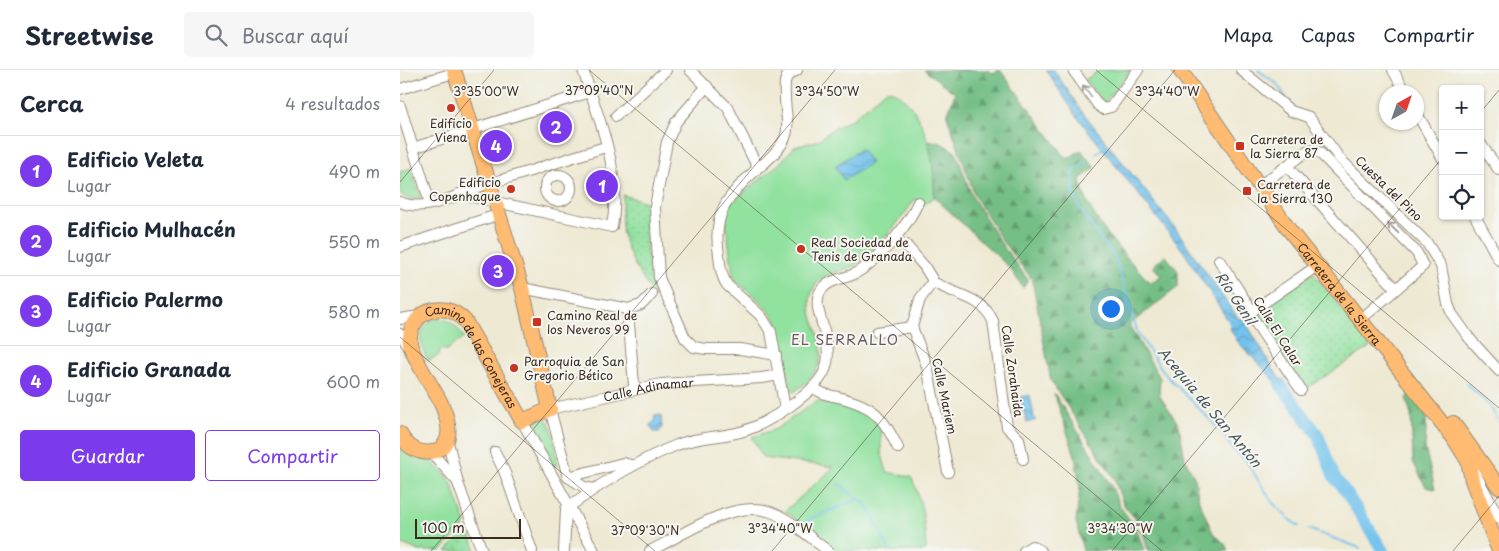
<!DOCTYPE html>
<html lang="es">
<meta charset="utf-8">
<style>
body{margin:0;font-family:"Playpen Sans",sans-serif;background:#f6f6f7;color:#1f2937}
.controls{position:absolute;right:15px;top:15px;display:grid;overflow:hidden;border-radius:5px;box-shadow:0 1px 4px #0004}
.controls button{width:45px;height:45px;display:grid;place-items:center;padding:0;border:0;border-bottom:1px solid #e0e1e3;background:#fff;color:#1f2937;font:25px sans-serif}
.compass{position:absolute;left:979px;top:15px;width:45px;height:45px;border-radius:50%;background:#fff;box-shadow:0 1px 4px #0004;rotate:40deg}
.scale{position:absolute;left:15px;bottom:12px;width:106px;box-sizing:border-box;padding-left:5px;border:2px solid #3b2a1e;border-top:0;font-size:14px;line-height:18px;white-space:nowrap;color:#3b2a1e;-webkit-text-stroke:4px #f6f6f2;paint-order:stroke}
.you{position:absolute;left:710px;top:238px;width:18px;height:18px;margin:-12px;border:4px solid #fff;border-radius:50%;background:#1a73e8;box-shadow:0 0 0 8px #1a73e833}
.badge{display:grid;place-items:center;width:32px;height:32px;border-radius:50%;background:#7c3aed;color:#fff;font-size:16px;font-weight:700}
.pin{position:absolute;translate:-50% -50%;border:2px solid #fff;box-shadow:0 1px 5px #0006}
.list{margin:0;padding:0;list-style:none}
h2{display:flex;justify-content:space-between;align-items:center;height:65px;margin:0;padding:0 20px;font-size:21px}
h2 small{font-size:16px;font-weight:400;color:#747a83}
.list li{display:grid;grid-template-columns:32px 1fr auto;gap:15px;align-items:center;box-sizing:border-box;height:70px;padding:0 20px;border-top:1px solid #e0e1e3}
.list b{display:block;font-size:19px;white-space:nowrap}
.list p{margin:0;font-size:16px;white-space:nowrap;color:#747a83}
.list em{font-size:16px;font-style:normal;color:#747a83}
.actions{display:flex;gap:10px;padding:15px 20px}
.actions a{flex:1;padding:11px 0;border:1px solid #7c3aed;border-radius:5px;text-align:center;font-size:18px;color:#7c3aed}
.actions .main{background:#7c3aed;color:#fff}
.icon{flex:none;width:28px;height:28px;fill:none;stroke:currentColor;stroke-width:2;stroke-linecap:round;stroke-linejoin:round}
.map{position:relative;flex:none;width:1099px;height:481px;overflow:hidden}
header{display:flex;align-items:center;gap:30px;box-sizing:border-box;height:70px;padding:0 25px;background:#fff;border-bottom:1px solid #e0e1e3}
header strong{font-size:24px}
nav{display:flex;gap:28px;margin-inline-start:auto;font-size:18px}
.search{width:350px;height:45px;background:#f6f6f7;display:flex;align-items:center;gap:12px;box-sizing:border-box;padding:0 18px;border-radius:5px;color:#747a83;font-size:19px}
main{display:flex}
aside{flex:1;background:#fff}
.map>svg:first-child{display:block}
</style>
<header>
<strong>Streetwise</strong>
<div class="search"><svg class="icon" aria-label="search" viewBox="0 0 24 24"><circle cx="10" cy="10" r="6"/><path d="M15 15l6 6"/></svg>Buscar aquí</div>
<nav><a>Mapa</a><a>Capas</a><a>Compartir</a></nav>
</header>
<main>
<aside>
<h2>Cerca<small>4 resultados</small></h2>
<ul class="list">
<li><span class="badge">1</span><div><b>Edificio Veleta</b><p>Lugar</p></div><em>490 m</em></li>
<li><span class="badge">2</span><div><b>Edificio Mulhacén</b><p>Lugar</p></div><em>550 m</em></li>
<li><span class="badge">3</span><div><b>Edificio Palermo</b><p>Lugar</p></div><em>580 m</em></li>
<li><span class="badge">4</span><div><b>Edificio Granada</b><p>Lugar</p></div><em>600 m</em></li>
</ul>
<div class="actions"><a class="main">Guardar</a><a>Compartir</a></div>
</aside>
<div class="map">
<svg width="1099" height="481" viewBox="0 0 1099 481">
<defs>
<pattern id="grass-dots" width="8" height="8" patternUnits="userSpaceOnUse" patternTransform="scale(1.25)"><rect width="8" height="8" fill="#91e19f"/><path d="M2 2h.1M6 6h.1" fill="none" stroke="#7ec188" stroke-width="1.8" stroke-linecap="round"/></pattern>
<pattern id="forest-firs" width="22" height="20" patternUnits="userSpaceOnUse" patternTransform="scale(1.25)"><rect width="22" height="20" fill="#74bf86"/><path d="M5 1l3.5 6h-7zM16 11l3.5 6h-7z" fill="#609b6d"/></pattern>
<pattern id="water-waves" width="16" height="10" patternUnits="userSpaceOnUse" patternTransform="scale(1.25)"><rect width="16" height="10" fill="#72c2ed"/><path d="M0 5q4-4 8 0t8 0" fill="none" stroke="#5f9ebf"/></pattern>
</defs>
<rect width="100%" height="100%" fill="#f6f6f2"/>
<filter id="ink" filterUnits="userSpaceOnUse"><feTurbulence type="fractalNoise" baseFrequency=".02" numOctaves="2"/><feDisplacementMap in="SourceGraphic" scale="10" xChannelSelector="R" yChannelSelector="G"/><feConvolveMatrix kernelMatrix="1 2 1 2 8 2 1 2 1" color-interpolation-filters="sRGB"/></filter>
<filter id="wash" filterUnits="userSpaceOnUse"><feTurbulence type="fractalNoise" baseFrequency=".0096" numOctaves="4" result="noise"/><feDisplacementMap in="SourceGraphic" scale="20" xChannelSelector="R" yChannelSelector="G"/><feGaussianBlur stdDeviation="1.12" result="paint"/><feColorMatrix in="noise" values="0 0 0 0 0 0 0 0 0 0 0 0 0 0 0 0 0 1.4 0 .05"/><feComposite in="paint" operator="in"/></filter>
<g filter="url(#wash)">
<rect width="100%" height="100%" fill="#eee9d3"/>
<!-- grass -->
<g fill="url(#grass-dots)" stroke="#66865e">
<path d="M223 125 249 133 250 148 245 154 247 185 253 189 255 210 260 222 257 226C243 215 223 176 222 157 221 147 222 136 223 125Z"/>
<polygon points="913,203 972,276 904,320 854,243"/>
<path d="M143 347C155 353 156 382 158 394L153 396 132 359 134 352Z"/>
<polygon points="68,459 76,481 46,481"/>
</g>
<!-- forest -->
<g fill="url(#forest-firs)" stroke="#587452">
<path d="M524 0H588L592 3 600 0 667 89 681 80 695 98 680 109C689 151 722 181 750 213L761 206 753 196 765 185 778 201V217L729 255 760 308 759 325 779 355 785 389 795 409 799 431 813 463 825 474 828 481H748L741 456 723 434 714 408 651 311 632 209 603 172 575 126 547 46 555 23Z"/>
<polygon points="537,71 556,82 572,126 600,172 628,210 623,218 610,198 534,127 534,110 526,72"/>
<polygon points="654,323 711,415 720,437 737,459 744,481 683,481 676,451 680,417 675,386"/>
<polygon points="1011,323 1027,344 1025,378 1035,419 1026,417 1013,392 1011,345 1006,328"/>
</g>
<!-- green -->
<g fill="#91e19f" stroke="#66865e">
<polygon points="700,0 731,0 704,33 685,10"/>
<path d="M488 19C526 33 535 91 534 127L523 135 515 129C498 154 482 173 458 193 446 203 423 201 415 216 393 251 454 279 394 322L390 317 377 251 359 230 337 212 333 205 325 145 332 132 380 93 394 77 419 70 431 60 452 49Z"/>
<polygon points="11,98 21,129 9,129 0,124 0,102"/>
<path d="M35 248C51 249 56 255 64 268L47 280H40L39 285 28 291C19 274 16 259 35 248Z"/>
<path d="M417 331C446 336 460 335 481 357V382L487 402 511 407C523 431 525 455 526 481H436L385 441 434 397 363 388 352 367 376 359Z"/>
<polygon points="0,372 18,386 34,394 46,405 51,412 66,454 41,481 19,481 0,473"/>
</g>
<!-- water -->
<g fill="url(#water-waves)" stroke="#567686">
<polygon points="646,0 654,0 680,39 778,162 832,240 840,250 843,248 890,327 838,272 829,257 831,255 784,182 675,44"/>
<polygon points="461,79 471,93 444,110 435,96"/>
<polygon points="630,325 634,347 636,350 627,353 620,327"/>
<polygon points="261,345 262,358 259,362 254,362 250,355 255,351 254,346"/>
</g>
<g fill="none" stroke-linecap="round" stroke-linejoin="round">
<!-- stream -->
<g stroke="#72c2ed" stroke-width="2">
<polyline points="858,0 877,14 890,34"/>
<polyline points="696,84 703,77"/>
<polyline points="687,91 673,102 673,119 679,138 716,190 738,264 766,305 821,361 834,381 846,391 873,433 890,450 899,456"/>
<polyline points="1067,314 1090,336 1099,352"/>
<polyline points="439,414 467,435 490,481"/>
<polyline points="403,456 410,449 458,429"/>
<polyline points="908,459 960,478"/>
</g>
<!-- river -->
<polyline stroke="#72c2ed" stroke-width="12" points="880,314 918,365 934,407 946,422 983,481"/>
</g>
</g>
<g filter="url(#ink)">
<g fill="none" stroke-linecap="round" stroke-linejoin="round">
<defs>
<g id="minor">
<polyline points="290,0 328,38 357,96"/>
<polyline points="673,0 698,35 703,39 711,37 738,0"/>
<polyline points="841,0 891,41 909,47 940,89 1027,173 1041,196 1048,234 1052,244 1070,269 1099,301"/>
<polyline points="993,0 1005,22"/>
<polyline points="307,16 276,52 267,72 255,137 259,208 285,268 294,277 306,279 340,279 376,285"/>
<polyline points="0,19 47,5"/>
<polyline points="0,36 30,133"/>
<polyline points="1016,42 1043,89"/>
<polyline points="216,46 266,0"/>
<polyline points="1080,73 1099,100"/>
<polyline points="13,78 190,22"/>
<path d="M361 96C402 61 382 56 385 12L387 6 397 0"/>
<polyline points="887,96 996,219"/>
<polyline points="142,97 202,78"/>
<path d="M356 100C327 126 312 144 319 185 320 195 321 206 327 215L361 246 371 262 385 339"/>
<circle cx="158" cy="118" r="13"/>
<polyline points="98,111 140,98"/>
<polyline points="858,117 907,81 912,80 919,82 1017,183 1023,196 960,250"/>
<path d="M59 124 212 157C222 102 200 52 183 0"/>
<path d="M0 132C27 144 63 122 89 113"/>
<polyline points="1075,146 1099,190"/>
<polyline points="505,174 524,196 532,209"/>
<polyline points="0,177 91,147"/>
<polyline points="819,190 852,241 849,243 901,320"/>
<polyline points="531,214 520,229 512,257 527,296 548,402"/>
<path d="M537 214C558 226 582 227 593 251L607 357 619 369 623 389"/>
<polyline points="122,218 228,239 241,235 252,224"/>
<polyline points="852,241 917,196"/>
<polyline points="228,242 234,315"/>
<polyline points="0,249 20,246"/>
<polyline points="477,262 512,257"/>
<polyline points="0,264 11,280"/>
<path d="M413 317C421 324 428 325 438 327 474 336 482 345 498 378"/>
<polyline points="122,351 194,481"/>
<polyline points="47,368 58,413 82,481"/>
<polyline points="31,382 55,409"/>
<polyline points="95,382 105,403 132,481"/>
<polyline points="1075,403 1099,448"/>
<polyline points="168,407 223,393 231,395"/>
<path id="s1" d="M194 419 184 417 168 407 150 339 261 314 362 308 379 305"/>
<path d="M164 481 166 439C201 413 237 391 277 375 298 366 319 368 340 362 364 356 419 322 426 297 432 279 422 256 418 238 417 230 418 222 424 217 433 208 446 209 456 203 478 191 509 155 518 132"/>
<path d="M250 481C283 465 334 428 371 442 392 450 410 468 428 481"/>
<polyline points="624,481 632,476 641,481"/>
</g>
<g id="major">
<path id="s2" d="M780 0 890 161 1053 367 1068 391 1072 410 1099 481"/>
<polyline points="1053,353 1099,417"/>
<path id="s3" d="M0 364C15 393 53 386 48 356 45 328 18 302 10 274 7 242 44 227 65 251L122 351 150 339 122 218 54 0"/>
</g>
</defs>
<!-- minor casing -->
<use href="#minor" stroke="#948a78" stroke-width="12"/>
<!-- major casing -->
<use href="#major" stroke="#948a78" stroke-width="16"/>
<!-- minor -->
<use href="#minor" stroke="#fff" stroke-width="10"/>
<!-- major -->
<use href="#major" stroke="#ffbb71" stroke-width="14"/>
</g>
<!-- one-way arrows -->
<defs><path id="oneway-shaft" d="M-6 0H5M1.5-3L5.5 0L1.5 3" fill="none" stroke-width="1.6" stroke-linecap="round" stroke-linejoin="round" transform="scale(1.25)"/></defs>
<g stroke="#a79f9a">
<use href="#oneway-shaft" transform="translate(687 21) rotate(-126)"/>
<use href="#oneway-shaft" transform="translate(993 158) rotate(-136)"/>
</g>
</g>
<!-- ticks -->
<path fill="none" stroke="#3b2a1e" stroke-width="1" stroke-opacity="0.45" d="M189 0 762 481M696 0 1099 338M1080 43 1099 20M0 112 94 0M0 267 255 481M31 481 435 0M372 481 775 0M712 481 1043 87M1053 481 1099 426"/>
<!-- markers -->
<g fill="#c8321e" stroke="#f6f6f2" stroke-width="2">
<circle cx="51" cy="38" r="5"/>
<rect x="835" y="71" width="10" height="10" rx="2.5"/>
<circle cx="111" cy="119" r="5"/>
<rect x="842" y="116" width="10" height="10" rx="2.5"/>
<circle cx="401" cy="179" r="5"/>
<rect x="132" y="247" width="10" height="10" rx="2.5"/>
<circle cx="114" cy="298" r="5"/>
</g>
<g text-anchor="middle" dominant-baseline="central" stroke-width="4" stroke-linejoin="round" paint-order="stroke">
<!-- poi labels -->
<g font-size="12" fill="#3b2a1e" stroke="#f6f6f2" text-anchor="start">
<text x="51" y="53" text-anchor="middle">Edificio<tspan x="51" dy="14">Viena</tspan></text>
<text x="850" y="69">Carretera de<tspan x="850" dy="14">la Sierra 87</tspan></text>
<text x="101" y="112" text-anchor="end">Edificio<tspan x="101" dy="14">Copenhague</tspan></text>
<text x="857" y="114">Carretera de<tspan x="857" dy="14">la Sierra 130</tspan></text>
<text x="411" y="172">Real Sociedad de<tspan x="411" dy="14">Tenis de Granada</tspan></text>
<text x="147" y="245">Camino Real de<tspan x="147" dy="14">los Neveros 99</tspan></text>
<text x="124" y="291">Parroquia de San<tspan x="124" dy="14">Gregorio Bético</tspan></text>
</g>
<!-- street labels -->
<g font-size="12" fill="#3b2a1e" stroke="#f6f6f2">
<text transform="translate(989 118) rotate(44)">Cuesta del Pino</text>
<text stroke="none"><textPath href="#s2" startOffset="275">Carretera de la Sierra</textPath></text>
<text transform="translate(878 261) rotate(58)">Calle El Calar</text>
<text stroke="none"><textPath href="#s3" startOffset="272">Camino de las Conejeras</textPath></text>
<text transform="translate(613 301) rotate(82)">Calle Zorahaida</text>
<text stroke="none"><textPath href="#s1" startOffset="200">Calle Adinamar</textPath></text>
<text transform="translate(545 326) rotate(78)">Calle Mariem</text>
</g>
<!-- water labels -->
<g font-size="14" font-style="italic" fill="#4c585c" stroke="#f6f6f2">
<text transform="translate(836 228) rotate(56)">Río Genil</text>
<text transform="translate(810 337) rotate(50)">Acequia de San Antón</text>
</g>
<!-- neighbourhood labels -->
<g font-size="14" letter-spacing="1" fill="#6b565f" stroke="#f6f6f2">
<text x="445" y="269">EL SERRALLO</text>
</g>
</g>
<g font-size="12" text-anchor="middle" fill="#3b2a1e" stroke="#f6f6f2" stroke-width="4" stroke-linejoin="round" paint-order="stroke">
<text x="199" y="25">37°09'40"N</text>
<text x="86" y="26">3°35'00"W</text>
<text x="427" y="26">3°34'50"W</text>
<text x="767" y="26">3°34'40"W</text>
<text x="380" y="463">3°34'40"W</text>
<text x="720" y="463">3°34'30"W</text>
<text x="245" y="465">37°09'30"N</text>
</g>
</svg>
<div class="controls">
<button>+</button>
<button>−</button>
<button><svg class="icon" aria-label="locate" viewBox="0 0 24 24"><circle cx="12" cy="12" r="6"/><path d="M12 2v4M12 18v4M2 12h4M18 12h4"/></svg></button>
</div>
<svg class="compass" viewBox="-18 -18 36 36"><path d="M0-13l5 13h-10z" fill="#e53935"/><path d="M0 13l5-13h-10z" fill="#747a83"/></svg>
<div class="scale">100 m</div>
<div class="you"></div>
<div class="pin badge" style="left:202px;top:116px">1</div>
<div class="pin badge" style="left:156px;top:57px">2</div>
<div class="pin badge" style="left:98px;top:201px">3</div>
<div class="pin badge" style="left:96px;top:76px">4</div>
</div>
</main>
